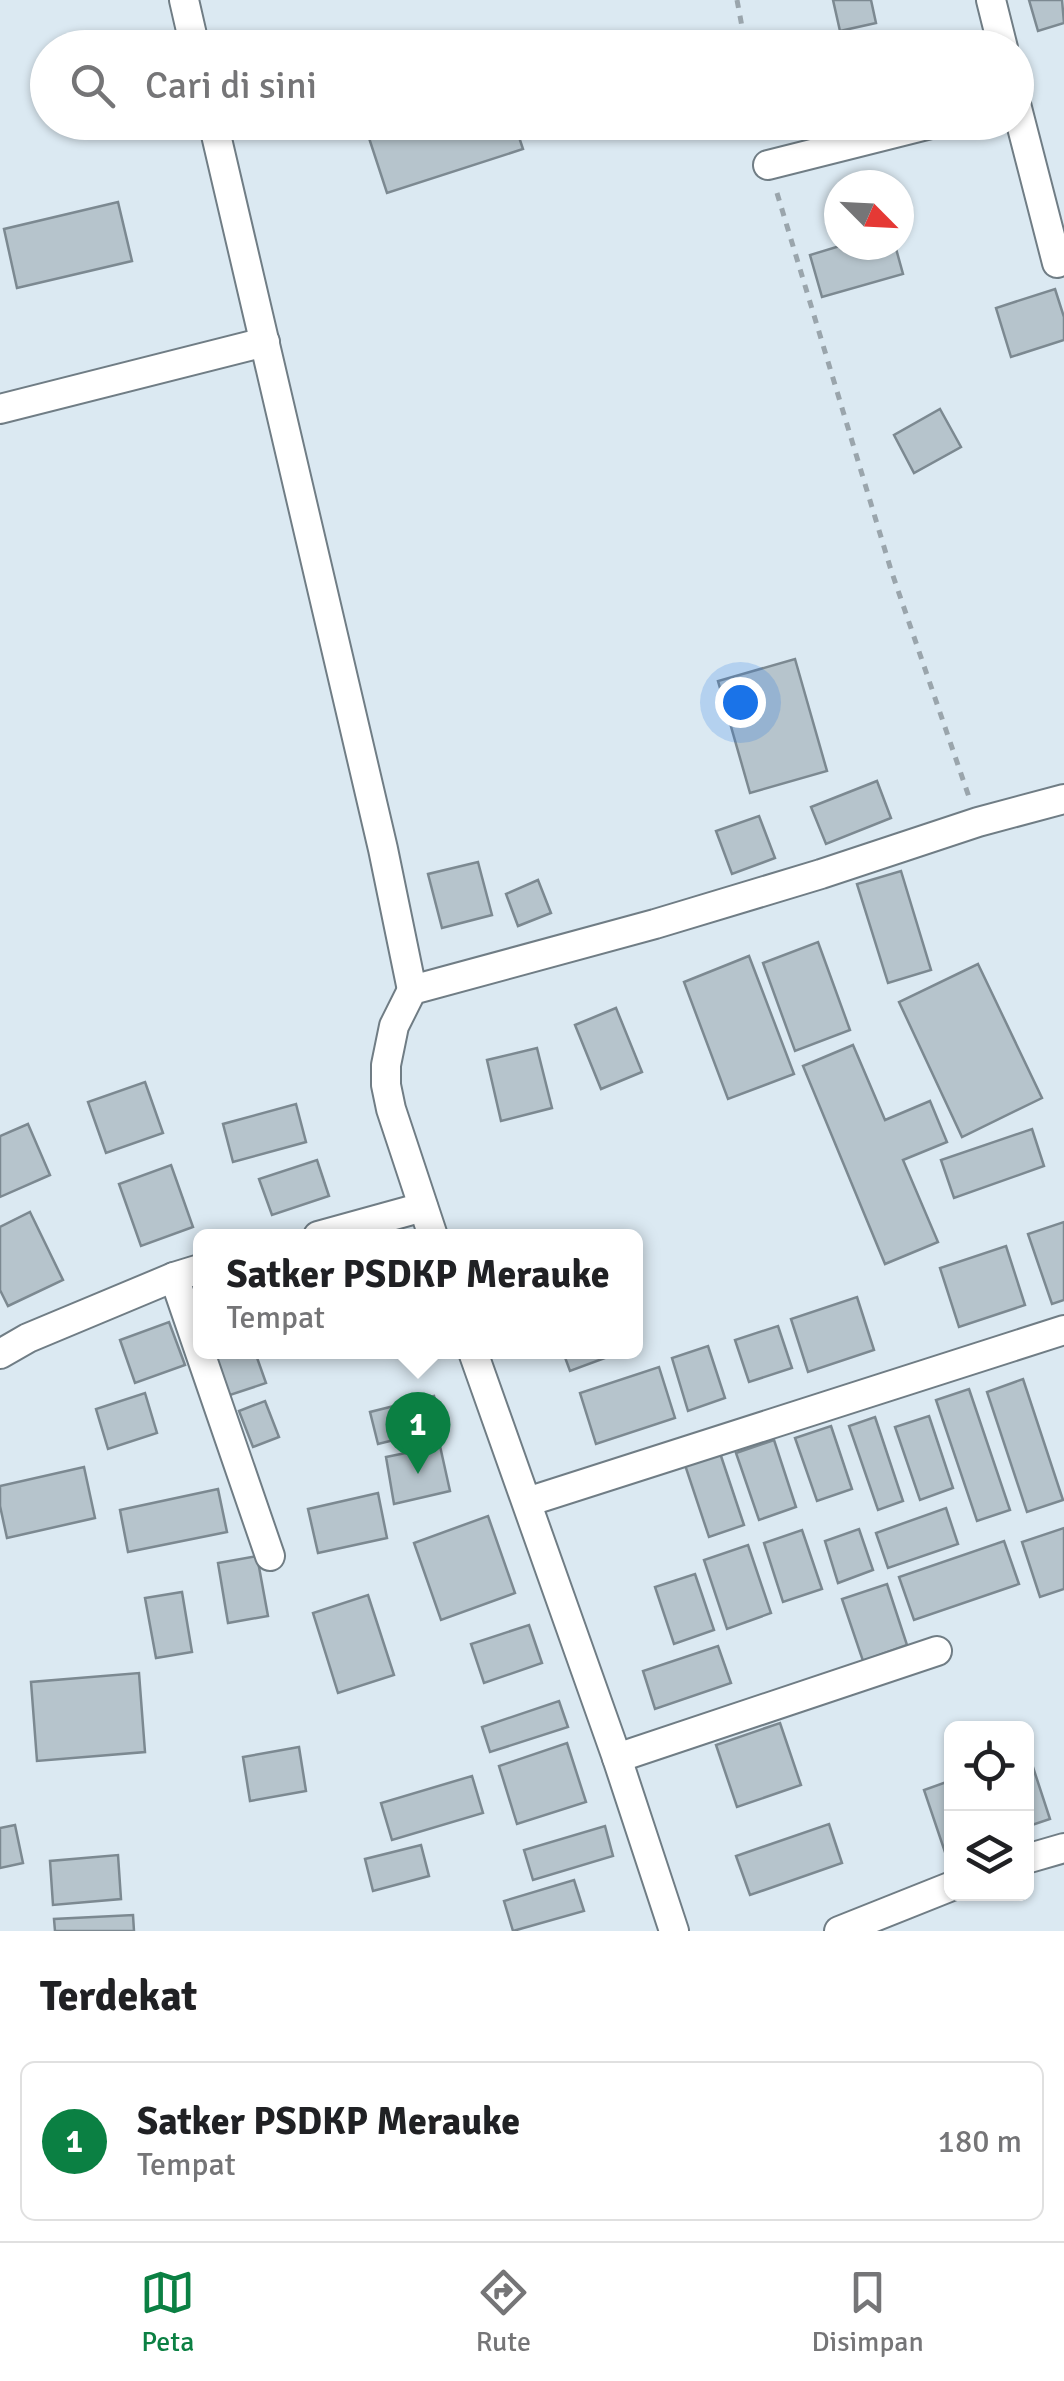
<!DOCTYPE html>
<html lang="id">
<style>
body{margin:0;font-family:Signika,sans-serif;background:#f6f6f6;color:#202124}
.controls{position:absolute;right:30px;bottom:30px;display:grid;overflow:hidden;border-radius:15px;box-shadow:0 2px 8px #0004}
.controls button{width:90px;height:90px;display:grid;place-items:center;padding:0;border:0;border-bottom:2px solid #e0e0e0;background:#fff;color:#202124;font:50px sans-serif}
.compass{position:absolute;left:824px;top:170px;width:90px;height:90px;border-radius:50%;background:#fff;box-shadow:0 2px 8px #0004;rotate:114deg}
.you{position:absolute;left:740px;top:702px;width:35px;height:35px;margin:-25px;border:8px solid #fff;border-radius:50%;background:#1a73e8;box-shadow:0 0 0 15px #1a73e833}
.badge{display:grid;place-items:center;width:65px;height:65px;border-radius:50%;background:#0b8043;color:#fff;font-size:32px;font-weight:700}
.pin{position:absolute;translate:-50% -82px;filter:drop-shadow(0 2px 5px #0008)}
.pin::after{content:'';position:absolute;top:52px;width:35px;height:30px;background:inherit;clip-path:polygon(0 0,100% 0,50% 100%)}
.popup{position:absolute;left:193px;top:1229px;width:450px;height:130px;box-sizing:border-box;display:grid;place-content:center;border-radius:15px;background:#fff;filter:drop-shadow(0 2px 8px #0005);font-size:32px;white-space:nowrap;color:#757577}
.popup b{font-size:38px;color:#202124}
.popup::after{content:'';position:absolute;left:50%;top:100%;margin-left:-20px;border:20px solid transparent;border-top-color:#fff}
.list{margin:0;padding:0;list-style:none}
h2{display:flex;justify-content:space-between;align-items:center;height:130px;margin:0;padding:0 40px;font-size:42px}
h2 small{font-size:32px;font-weight:400;color:#757577}
.list li{display:grid;grid-template-columns:65px 1fr auto;gap:30px;align-items:center;box-sizing:border-box;height:160px;margin:0 20px 20px;padding:0 20px;border:2px solid #e0e0e0;border-radius:15px}
.list b{display:block;font-size:38px;white-space:nowrap}
.list p{margin:0;font-size:32px;white-space:nowrap;color:#757577}
.list em{font-size:32px;font-style:normal;color:#757577}
.icon{flex:none;width:55px;height:55px;fill:none;stroke:currentColor;stroke-width:2;stroke-linecap:round;stroke-linejoin:round}
.map{position:relative;flex:none;width:1064px;height:1931px;overflow:hidden}
.search{position:absolute;background:#fff;box-shadow:0 2px 8px #0004;left:30px;right:30px;top:30px;height:110px;display:flex;align-items:center;gap:25px;box-sizing:border-box;padding:0 35px;border-radius:55px;color:#757577;font-size:38px}
.sheet{height:310px;background:#fff}
nav{display:flex;justify-content:space-around;align-items:center;box-sizing:border-box;height:140px;border-top:2px solid #e0e0e0;background:#fff;font-size:28px;color:#757577}
nav a{display:grid;justify-items:center;gap:5px}
nav .on{color:#0b8043}
.map>svg:first-child{display:block}
</style>
<div class="map">
<svg width="1064" height="1931" viewBox="0 0 1064 1931">
<rect width="100%" height="100%" fill="#dbe9f2"/>
<!-- building -->
<g fill="#b6c4cc" stroke="#7c8991" stroke-width="2.5">
<polygon points="833,0 871,0 876,23 840,31"/>
<polygon points="1029,0 1062,0 1064,23 1038,31"/>
<polygon points="416,122 514,122 523,149 387,193 369,138"/>
<polygon points="118,202 132,261 17,288 4,229"/>
<polygon points="843,245 895,245 903,274 822,297 810,255"/>
<polygon points="1055,289 1064,317 1064,340 1011,357 996,308"/>
<polygon points="940,409 961,447 914,473 894,435"/>
<polygon points="795,659 827,771 750,793 718,681"/>
<polygon points="877,781 891,818 826,844 811,807"/>
<polygon points="759,816 775,858 732,874 716,831"/>
<polygon points="478,862 492,915 442,928 428,874"/>
<polygon points="901,871 931,970 888,983 857,884"/>
<polygon points="538,880 551,913 518,926 506,894"/>
<polygon points="818,942 850,1030 795,1051 763,963"/>
<polygon points="749,956 794,1074 728,1099 684,982"/>
<polygon points="978,964 1042,1098 962,1137 899,1002"/>
<polygon points="616,1008 642,1072 601,1089 575,1025"/>
<polygon points="853,1045 885,1120 930,1101 947,1142 903,1160 938,1242 885,1264 803,1066"/>
<polygon points="537,1048 552,1108 501,1121 487,1060"/>
<polygon points="145,1082 163,1133 106,1153 88,1102"/>
<polygon points="296,1104 306,1142 233,1162 223,1124"/>
<polygon points="28,1124 50,1175 0,1197 0,1136"/>
<polygon points="1032,1129 1044,1166 954,1198 941,1160"/>
<polygon points="317,1160 329,1196 272,1215 259,1179"/>
<polygon points="171,1165 193,1227 141,1246 119,1184"/>
<polygon points="30,1212 63,1280 8,1306 0,1290 0,1227"/>
<polygon points="1064,1222 1064,1300 1052,1304 1028,1234"/>
<polygon points="1006,1246 1025,1305 959,1327 940,1268"/>
<polygon points="857,1297 874,1350 808,1372 791,1319"/>
<polygon points="169,1322 185,1365 135,1383 120,1340"/>
<polygon points="778,1326 792,1368 749,1382 735,1340"/>
<polygon points="708,1346 725,1398 688,1411 672,1358"/>
<polygon points="212,1352 255,1352 266,1383 227,1396"/>
<polygon points="563,1352 621,1352 570,1371"/>
<polygon points="659,1367 675,1418 596,1444 580,1393"/>
<polygon points="1023,1379 1063,1500 1027,1512 987,1392"/>
<polygon points="969,1389 1010,1510 977,1521 936,1400"/>
<polygon points="145,1393 157,1433 108,1449 96,1409"/>
<polygon points="434,1396 442,1428 378,1444 370,1412"/>
<polygon points="265,1401 279,1437 253,1447 239,1411"/>
<polygon points="929,1416 953,1488 920,1500 895,1427"/>
<polygon points="875,1417 903,1501 878,1510 849,1426"/>
<polygon points="831,1426 852,1489 817,1501 795,1438"/>
<polygon points="774,1440 796,1507 759,1520 736,1453"/>
<polygon points="440,1446 450,1491 394,1504 386,1457"/>
<polygon points="720,1453 744,1525 709,1537 685,1465"/>
<polygon points="84,1467 95,1518 7,1538 0,1506 0,1486"/>
<polygon points="218,1489 227,1532 128,1552 120,1510"/>
<polygon points="378,1493 387,1538 318,1553 308,1509"/>
<polygon points="946,1508 958,1544 888,1568 876,1533"/>
<polygon points="488,1516 515,1593 441,1620 414,1543"/>
<polygon points="1064,1528 1064,1589 1040,1597 1022,1542"/>
<polygon points="859,1529 873,1570 838,1583 825,1541"/>
<polygon points="802,1530 822,1589 783,1602 764,1543"/>
<polygon points="1004,1541 1019,1584 914,1620 899,1577"/>
<polygon points="748,1545 771,1613 727,1629 704,1560"/>
<polygon points="257,1556 268,1616 228,1623 218,1563"/>
<polygon points="695,1574 714,1630 674,1644 655,1587"/>
<polygon points="887,1584 907,1645 863,1661 842,1599"/>
<polygon points="182,1592 192,1652 156,1658 145,1598"/>
<polygon points="368,1595 394,1675 338,1693 313,1613"/>
<polygon points="529,1625 542,1663 484,1683 471,1644"/>
<polygon points="718,1646 731,1683 655,1709 643,1671"/>
<polygon points="139,1673 145,1752 37,1761 31,1682"/>
<polygon points="559,1701 568,1727 490,1752 482,1727"/>
<polygon points="780,1723 801,1785 737,1807 716,1745"/>
<polygon points="567,1743 586,1802 517,1824 499,1766"/>
<polygon points="299,1747 306,1791 250,1801 243,1757"/>
<polygon points="1030,1758 1050,1819 1026,1827 1026,1759"/>
<polygon points="472,1776 483,1813 392,1840 381,1803"/>
<polygon points="952,1780 952,1860 948,1861 924,1790"/>
<polygon points="829,1824 842,1863 750,1895 736,1856"/>
<polygon points="15,1825 23,1863 0,1868 0,1828"/>
<polygon points="605,1826 613,1856 533,1880 524,1850"/>
<polygon points="421,1845 429,1876 373,1891 365,1859"/>
<polygon points="118,1855 121,1899 53,1905 50,1861"/>
<polygon points="574,1880 584,1911 513,1931 504,1901"/>
<polygon points="133,1915 134,1931 55,1931 54,1919"/>
</g>
<g fill="none" stroke-linecap="round" stroke-linejoin="round">
<defs>
<g id="minor">
<polyline points="184,0 195,48"/>
<polyline points="991,0 1003,48"/>
<polyline points="1016,104 1057,263"/>
<polyline points="213,122 383,849 412,990"/>
<polyline points="768,165 939,122"/>
<polyline points="0,409 265,342"/>
<polyline points="318,1236 423,1207"/>
<polyline points="433,1236 391,1109 386,1085 386,1065 394,1026 412,990 655,924 821,874 978,822 1064,799"/>
<polyline points="174,1277 270,1556"/>
<polyline points="473,1352 617,1758 674,1931"/>
<polyline points="0,1354 28,1338 174,1277 200,1269"/>
<polyline points="527,1502 1064,1330"/>
<polyline points="617,1758 937,1651"/>
<polyline points="1026,1859 1064,1848"/>
<polyline points="839,1931 952,1886"/>
</g>
</defs>
<!-- minor casing -->
<use href="#minor" stroke="#707d85" stroke-width="32"/>
<!-- path -->
<g stroke="#9aa5ac" stroke-width="5" stroke-dasharray="8 8" stroke-linecap="butt">
<polyline points="737,0 746,48"/>
<polyline points="760,122 763,139"/>
<polyline points="777,193 891,570 969,797"/>
</g>
<!-- minor -->
<use href="#minor" stroke="#fff" stroke-width="28"/>
</g>
</svg>
<div class="controls">
<button><svg class="icon" aria-label="locate" viewBox="0 0 24 24"><circle cx="12" cy="12" r="6"/><path d="M12 2v4M12 18v4M2 12h4M18 12h4"/></svg></button>
<button><svg class="icon" aria-label="layers" viewBox="0 0 24 24"><path d="M12 4l9 5-9 5-9-5zM3 14l9 5 9-5"/></svg></button>
</div>
<svg class="compass" viewBox="-18 -18 36 36"><path d="M0-13l5 13h-10z" fill="#e53935"/><path d="M0 13l5-13h-10z" fill="#757577"/></svg>
<div class="you"></div>
<div class="pin badge" style="left:418px;top:1474px">1</div>
<div class="popup"><b>Satker PSDKP Merauke</b>Tempat</div>
<div class="search"><svg class="icon" aria-label="search" viewBox="0 0 24 24"><circle cx="10" cy="10" r="6"/><path d="M15 15l6 6"/></svg>Cari di sini</div>
</div>
<section class="sheet">
<h2>Terdekat<small></small></h2>
<ul class="list">
<li><span class="badge">1</span><div><b>Satker PSDKP Merauke</b><p>Tempat</p></div><em>180 m</em></li>
</ul>
</section>
<nav>
<a class="on"><svg class="icon" aria-label="map" viewBox="0 0 24 24"><path d="M3 6l6-2 6 2 6-2v14l-6 2-6-2-6 2zM9 4v14M15 6v14"/></svg>Peta</a>
<a><svg class="icon" aria-label="directions" viewBox="0 0 24 24"><path d="M12 3l9 9-9 9-9-9zM9 14v-3h6M13 9l2 2-2 2"/></svg>Rute</a>
<a><svg class="icon" aria-label="saved" viewBox="0 0 24 24"><path d="M7 4h10v16l-5-4-5 4z"/></svg>Disimpan</a>
</nav>
